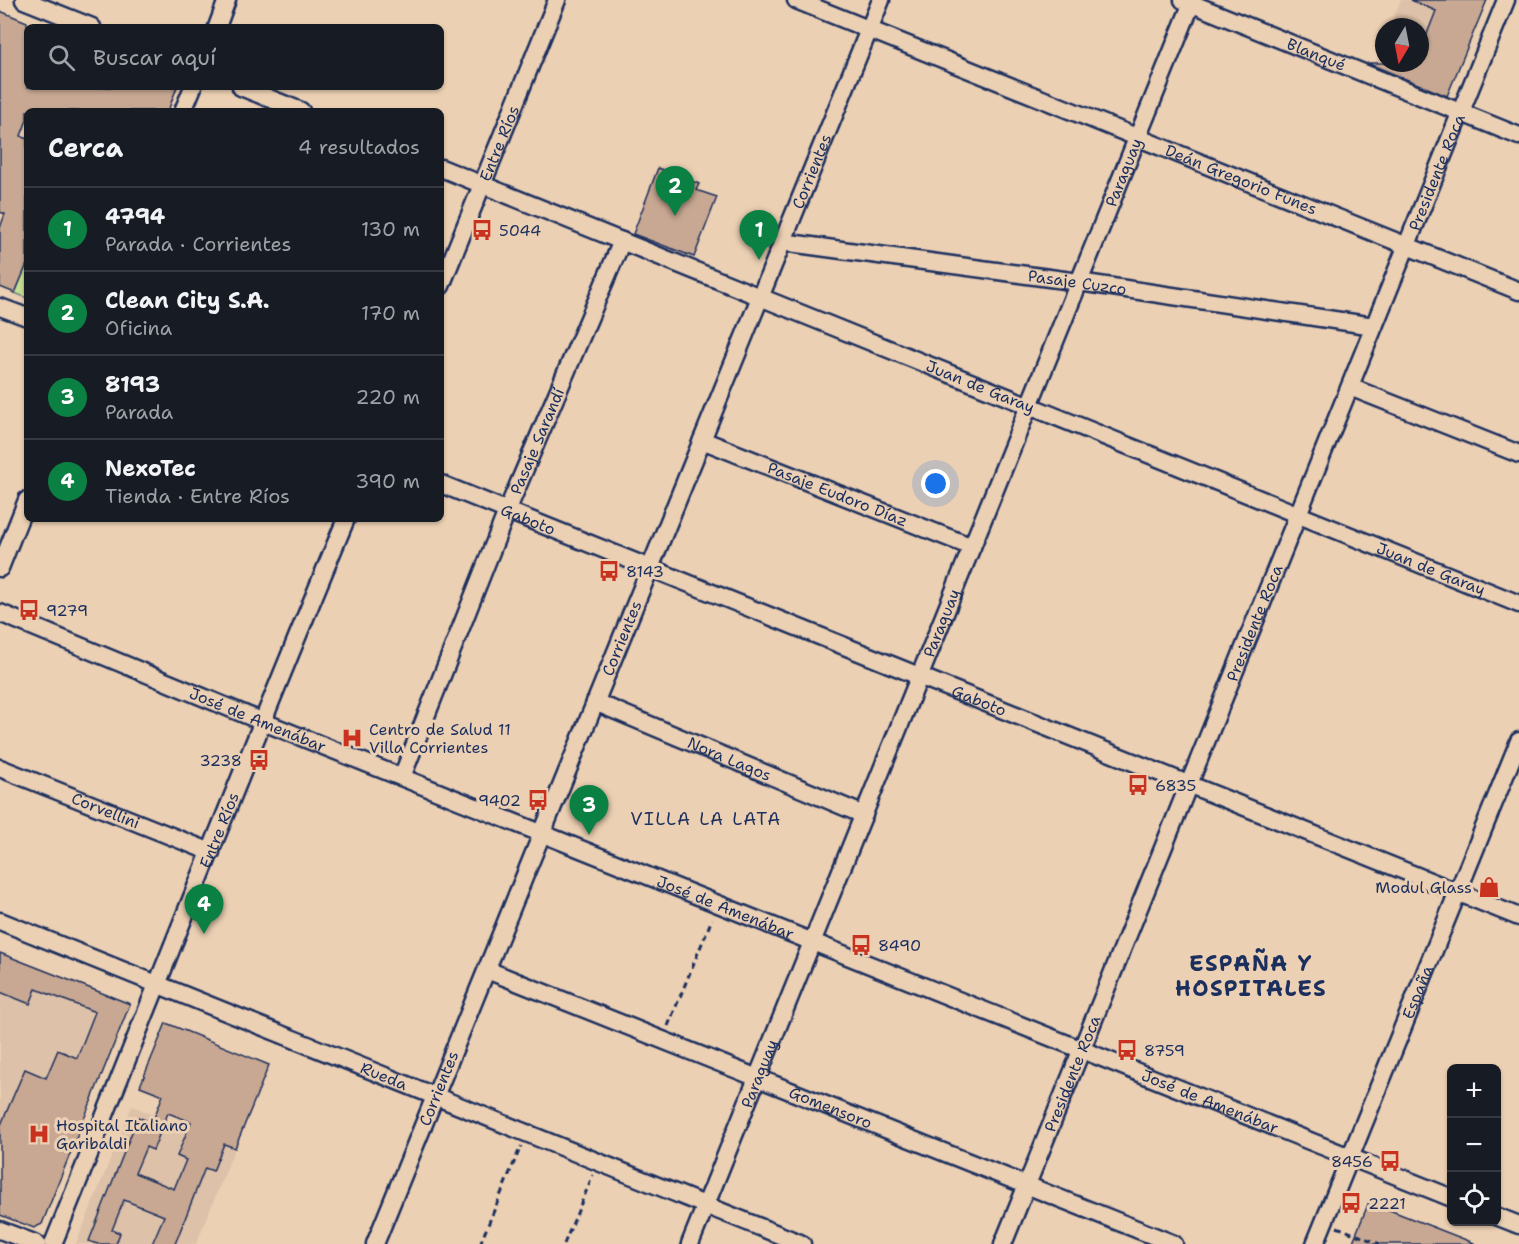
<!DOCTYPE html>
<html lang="es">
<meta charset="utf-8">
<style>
body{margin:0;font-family:"Shantell Sans",sans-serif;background:#20242c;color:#f1f3f6}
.controls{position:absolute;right:18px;bottom:18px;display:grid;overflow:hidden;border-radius:9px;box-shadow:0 2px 4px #0004}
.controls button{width:54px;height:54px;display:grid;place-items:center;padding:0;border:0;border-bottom:2px solid #363941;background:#171b24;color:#f1f3f6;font:30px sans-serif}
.compass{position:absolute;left:1375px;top:18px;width:54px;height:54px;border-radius:50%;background:#171b24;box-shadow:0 2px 4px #0004;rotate:190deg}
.you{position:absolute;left:936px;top:484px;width:21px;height:21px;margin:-15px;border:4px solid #fff;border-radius:50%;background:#1a73e8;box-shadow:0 0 0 9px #1a73e833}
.badge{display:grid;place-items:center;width:39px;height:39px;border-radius:50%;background:#0b8043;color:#fff;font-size:20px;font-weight:700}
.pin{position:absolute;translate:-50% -50px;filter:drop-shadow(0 2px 3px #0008)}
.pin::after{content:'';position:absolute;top:32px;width:21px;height:18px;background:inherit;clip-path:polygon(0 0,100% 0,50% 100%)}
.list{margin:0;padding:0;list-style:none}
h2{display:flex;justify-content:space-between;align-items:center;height:78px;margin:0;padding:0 24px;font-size:26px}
h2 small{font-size:20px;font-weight:400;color:#9ea1a6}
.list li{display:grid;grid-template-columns:39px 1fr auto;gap:18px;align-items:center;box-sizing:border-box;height:84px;padding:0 24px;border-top:2px solid #363941}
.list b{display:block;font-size:22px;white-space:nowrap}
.list p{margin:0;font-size:20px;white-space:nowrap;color:#9ea1a6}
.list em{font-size:20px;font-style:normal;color:#9ea1a6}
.icon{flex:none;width:33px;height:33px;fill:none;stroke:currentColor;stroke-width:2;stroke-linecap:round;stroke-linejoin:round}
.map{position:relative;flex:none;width:1519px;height:1244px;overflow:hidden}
.search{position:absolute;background:#171b24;box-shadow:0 2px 4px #0004;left:24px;top:24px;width:420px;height:66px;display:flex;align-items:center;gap:15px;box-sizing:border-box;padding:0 21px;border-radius:9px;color:#9ea1a6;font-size:22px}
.panel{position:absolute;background:#171b24;box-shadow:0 2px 4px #0004;left:24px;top:108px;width:420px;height:414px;border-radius:9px}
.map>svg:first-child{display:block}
</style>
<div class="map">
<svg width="1519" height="1244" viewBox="0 0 1519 1244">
<rect width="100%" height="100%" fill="#ecd0b3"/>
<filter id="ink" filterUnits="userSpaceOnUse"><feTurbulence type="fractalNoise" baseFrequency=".0167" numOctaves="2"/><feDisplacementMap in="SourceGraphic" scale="12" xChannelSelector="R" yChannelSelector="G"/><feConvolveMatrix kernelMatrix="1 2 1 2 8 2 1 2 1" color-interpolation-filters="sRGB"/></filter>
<g filter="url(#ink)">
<!-- built -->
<g fill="#ddc1a8">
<polygon points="1401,0 1482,0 1486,2 1445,101 1372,71 1384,40 1384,63 1420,63 1420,27 1389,27"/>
<polygon points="0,953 130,1004 42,1224 34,1228 0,1215"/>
<polygon points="132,1106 235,1148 196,1244 76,1244"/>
</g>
<!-- green -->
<polygon fill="#c5de94" stroke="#708679" stroke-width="1.5" points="27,264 27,298 15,293"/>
<!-- building -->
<g fill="#c8a892" stroke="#1b2f5e" stroke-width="1.5" fill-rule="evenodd">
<polygon points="1411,0 1487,0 1447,96 1367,63 1420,63 1420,42 1423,44 1436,11"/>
<polygon points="0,11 27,22 27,87 177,87 168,111 27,111 27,120 21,136 27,139 27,264 15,293 0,287 0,228 5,214 0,212"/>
<polygon points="658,168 699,184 696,190 717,197 694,257 633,234"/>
<polygon points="0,953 130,1004 42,1224 34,1228 0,1215 0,1127 25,1069 46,1078 58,1050 77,1058 95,1012 36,989 30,1004 0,992"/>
<path d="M166 1023 269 1065 235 1148 224 1144 213 1171 205 1168 175 1244H152L164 1216 124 1200 112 1230 120 1233 116 1244H97L89 1241 138 1117 152 1123 163 1095 140 1086ZM168 1113 191 1122 177 1156 186 1160 174 1189 135 1173 146 1147 153 1150Z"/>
<polygon points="1369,1202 1474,1243 1474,1244 1352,1244"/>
</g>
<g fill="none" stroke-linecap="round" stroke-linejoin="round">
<defs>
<g id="street">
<polyline points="24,0 92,27"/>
<path id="s1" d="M796 0 1519 291"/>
<path id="s2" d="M1183 0 1519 136"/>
<polyline points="217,27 227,0"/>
<polyline points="241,87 301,111"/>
<polyline points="183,111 193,87"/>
<path id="s3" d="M441 168 1519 604"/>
<path id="s4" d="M782 242 1079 282 1374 326"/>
<path id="s5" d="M441 286 557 0"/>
<polyline points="0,307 27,317"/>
<polyline points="1350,387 1519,454"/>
<path id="s6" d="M702 440 972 547"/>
<path id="s7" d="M441 484 1519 917"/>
<polyline points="0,568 27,500"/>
<path id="s8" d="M0 613 261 721 1452 1198"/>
<path id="s9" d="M595 702 864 815"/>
<path id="s10" d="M0 768 211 852"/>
<path id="s11" d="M402 777 507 511 622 241"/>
<path id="s12" d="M0 921 802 1244"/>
<path id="s13" d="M487 970 1174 1244"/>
<polyline points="1496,1216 1519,1225"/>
<polyline points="0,1230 37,1244"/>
<path id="s14" d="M53 1244C151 1002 245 760 346 519"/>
<path id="s15" d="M375 1244 881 0"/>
<path id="s16" d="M690 1244 1193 0"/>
<path id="s17" d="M1003 1244 1506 0"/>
<path id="s18" d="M1315 1244 1519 741"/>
</g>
</defs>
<!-- street casing -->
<use href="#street" stroke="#1b2f5e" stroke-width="21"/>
<!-- path -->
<g stroke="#1b2f5e" stroke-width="3" stroke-dasharray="6 4.5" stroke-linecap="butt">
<polyline points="668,1026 712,919"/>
<polyline points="1337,1227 1380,1244"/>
<polyline points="480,1244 521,1146"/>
<polyline points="564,1244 593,1175"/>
</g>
<!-- street -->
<use href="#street" stroke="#ecd0b3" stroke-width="16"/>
</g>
</g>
<!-- icons -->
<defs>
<symbol id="bus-bare" viewBox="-9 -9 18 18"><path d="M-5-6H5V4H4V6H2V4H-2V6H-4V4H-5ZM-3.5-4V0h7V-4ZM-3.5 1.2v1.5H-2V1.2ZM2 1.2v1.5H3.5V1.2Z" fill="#c8321e" stroke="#ecd0b3" stroke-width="2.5" paint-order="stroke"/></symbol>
<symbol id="hospital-bare" viewBox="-9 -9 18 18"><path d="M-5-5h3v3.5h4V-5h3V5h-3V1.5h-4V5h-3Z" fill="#c8321e" stroke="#ecd0b3" stroke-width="2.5" paint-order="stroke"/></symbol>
<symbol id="shop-bare" viewBox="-9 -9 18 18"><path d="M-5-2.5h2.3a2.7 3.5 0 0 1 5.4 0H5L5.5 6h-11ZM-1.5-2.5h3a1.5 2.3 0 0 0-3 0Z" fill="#c8321e" stroke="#ecd0b3" stroke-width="2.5" paint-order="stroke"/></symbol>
</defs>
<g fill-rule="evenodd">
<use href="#bus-bare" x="467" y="215" width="30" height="30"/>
<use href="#bus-bare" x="594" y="556" width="30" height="30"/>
<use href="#bus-bare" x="14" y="595" width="30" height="30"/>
<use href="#hospital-bare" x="337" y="723" width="30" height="30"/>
<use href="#bus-bare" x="244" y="745" width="30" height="30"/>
<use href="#bus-bare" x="1123" y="770" width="30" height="30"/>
<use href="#bus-bare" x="523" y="785" width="30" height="30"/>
<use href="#shop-bare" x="1474" y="872" width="30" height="30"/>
<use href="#bus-bare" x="846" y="930" width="30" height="30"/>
<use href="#bus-bare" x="1112" y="1035" width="30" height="30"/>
<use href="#hospital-bare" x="24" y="1119" width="30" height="30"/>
<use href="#bus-bare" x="1375" y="1146" width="30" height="30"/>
<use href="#bus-bare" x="1336" y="1188" width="30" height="30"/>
</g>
<g text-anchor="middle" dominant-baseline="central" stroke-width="6" stroke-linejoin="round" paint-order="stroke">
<!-- street labels -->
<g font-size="16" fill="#1b2f5e" stroke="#ecd0b3">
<text stroke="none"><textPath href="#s2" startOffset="144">Blanqué</textPath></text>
<text stroke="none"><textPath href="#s5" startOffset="154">Entre Ríos</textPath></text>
<text stroke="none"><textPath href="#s16" startOffset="1156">Paraguay</textPath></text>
<text stroke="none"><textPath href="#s17" startOffset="1156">Presidente Roca</textPath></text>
<text stroke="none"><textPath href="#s15" startOffset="1158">Corrientes</textPath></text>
<text stroke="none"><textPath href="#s1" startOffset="480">Deán Gregorio Funes</textPath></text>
<text stroke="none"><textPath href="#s4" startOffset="298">Pasaje Cuzco</textPath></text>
<text stroke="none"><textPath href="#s3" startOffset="582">Juan de Garay</textPath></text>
<text stroke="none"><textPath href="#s11" startOffset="362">Pasaje Sarandí</textPath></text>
<text stroke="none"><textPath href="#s6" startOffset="146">Pasaje Eudoro Díaz</textPath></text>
<text stroke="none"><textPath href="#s7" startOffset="94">Gaboto</textPath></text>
<text stroke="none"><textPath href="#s3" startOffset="1068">Juan de Garay</textPath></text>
<text stroke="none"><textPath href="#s16" startOffset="670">Paraguay</textPath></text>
<text stroke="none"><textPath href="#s17" startOffset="670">Presidente Roca</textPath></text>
<text stroke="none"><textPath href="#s15" startOffset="654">Corrientes</textPath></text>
<text stroke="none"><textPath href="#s7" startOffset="580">Gaboto</textPath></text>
<text stroke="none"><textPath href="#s8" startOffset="279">José de Amenábar</textPath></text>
<text stroke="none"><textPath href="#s9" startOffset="146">Nora Lagos</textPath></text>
<text stroke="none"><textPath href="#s10" startOffset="114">Corvellini</textPath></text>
<text stroke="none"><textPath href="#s14" startOffset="446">Entre Ríos</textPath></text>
<text stroke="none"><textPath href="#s8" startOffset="783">José de Amenábar</textPath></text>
<text stroke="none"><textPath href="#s18" startOffset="272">España</textPath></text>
<text stroke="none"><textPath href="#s16" startOffset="184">Paraguay</textPath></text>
<text stroke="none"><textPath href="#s17" startOffset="184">Presidente Roca</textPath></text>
<text stroke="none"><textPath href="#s12" startOffset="414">Rueda</textPath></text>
<text stroke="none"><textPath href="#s15" startOffset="168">Corrientes</textPath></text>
<text stroke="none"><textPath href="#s8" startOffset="1305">José de Amenábar</textPath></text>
<text stroke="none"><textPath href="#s13" startOffset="370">Gomensoro</textPath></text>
</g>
<!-- poi labels -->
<g font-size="16" fill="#1b2f5e" stroke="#ecd0b3" text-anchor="start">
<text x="499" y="230">5044</text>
<text x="626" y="571">8143</text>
<text x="46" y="610">9279</text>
<text x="369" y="729">Centro de Salud 11<tspan x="369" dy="18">Villa Corrientes</tspan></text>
<text x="242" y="760" text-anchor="end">3238</text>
<text x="1155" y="785">6835</text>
<text x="521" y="800" text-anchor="end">9402</text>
<text x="1472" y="887" text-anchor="end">Modul Glass</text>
<text x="878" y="945">8490</text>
<text x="1144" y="1050">8759</text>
<text x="56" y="1125">Hospital Italiano<tspan x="56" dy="18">Garibaldi</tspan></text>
<text x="1373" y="1161" text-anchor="end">8456</text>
<text x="1368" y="1203">2221</text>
</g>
<!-- neighbourhood labels -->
<g font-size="18" letter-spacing="1.5" fill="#1b2f5e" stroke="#ecd0b3">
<text x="706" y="819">VILLA LA LATA</text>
</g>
<!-- district labels -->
<g font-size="22" font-weight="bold" letter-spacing="1.5" fill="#1b2f5e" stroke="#ecd0b3">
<text x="1251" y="963">ESPAÑA Y<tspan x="1251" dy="25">HOSPITALES</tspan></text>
</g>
</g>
</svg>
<div class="controls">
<button>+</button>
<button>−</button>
<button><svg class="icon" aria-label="locate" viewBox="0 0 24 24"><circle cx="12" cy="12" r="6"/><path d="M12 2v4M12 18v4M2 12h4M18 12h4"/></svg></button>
</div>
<svg class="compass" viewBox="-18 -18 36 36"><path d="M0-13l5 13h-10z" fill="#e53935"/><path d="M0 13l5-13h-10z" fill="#9ea1a6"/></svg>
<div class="you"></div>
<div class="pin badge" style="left:759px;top:260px">1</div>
<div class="pin badge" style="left:675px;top:216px">2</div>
<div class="pin badge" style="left:589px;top:835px">3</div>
<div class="pin badge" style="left:204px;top:934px">4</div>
<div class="search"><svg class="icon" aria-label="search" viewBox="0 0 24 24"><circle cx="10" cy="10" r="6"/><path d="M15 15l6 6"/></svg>Buscar aquí</div>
<section class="panel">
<h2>Cerca<small>4 resultados</small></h2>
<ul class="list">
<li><span class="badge">1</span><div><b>4794</b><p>Parada · Corrientes</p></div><em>130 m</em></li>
<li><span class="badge">2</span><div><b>Clean City S.A.</b><p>Oficina</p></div><em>170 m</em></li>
<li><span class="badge">3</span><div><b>8193</b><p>Parada</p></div><em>220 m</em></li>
<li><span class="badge">4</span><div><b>NexoTec</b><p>Tienda · Entre Ríos</p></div><em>390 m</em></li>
</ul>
</section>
</div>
